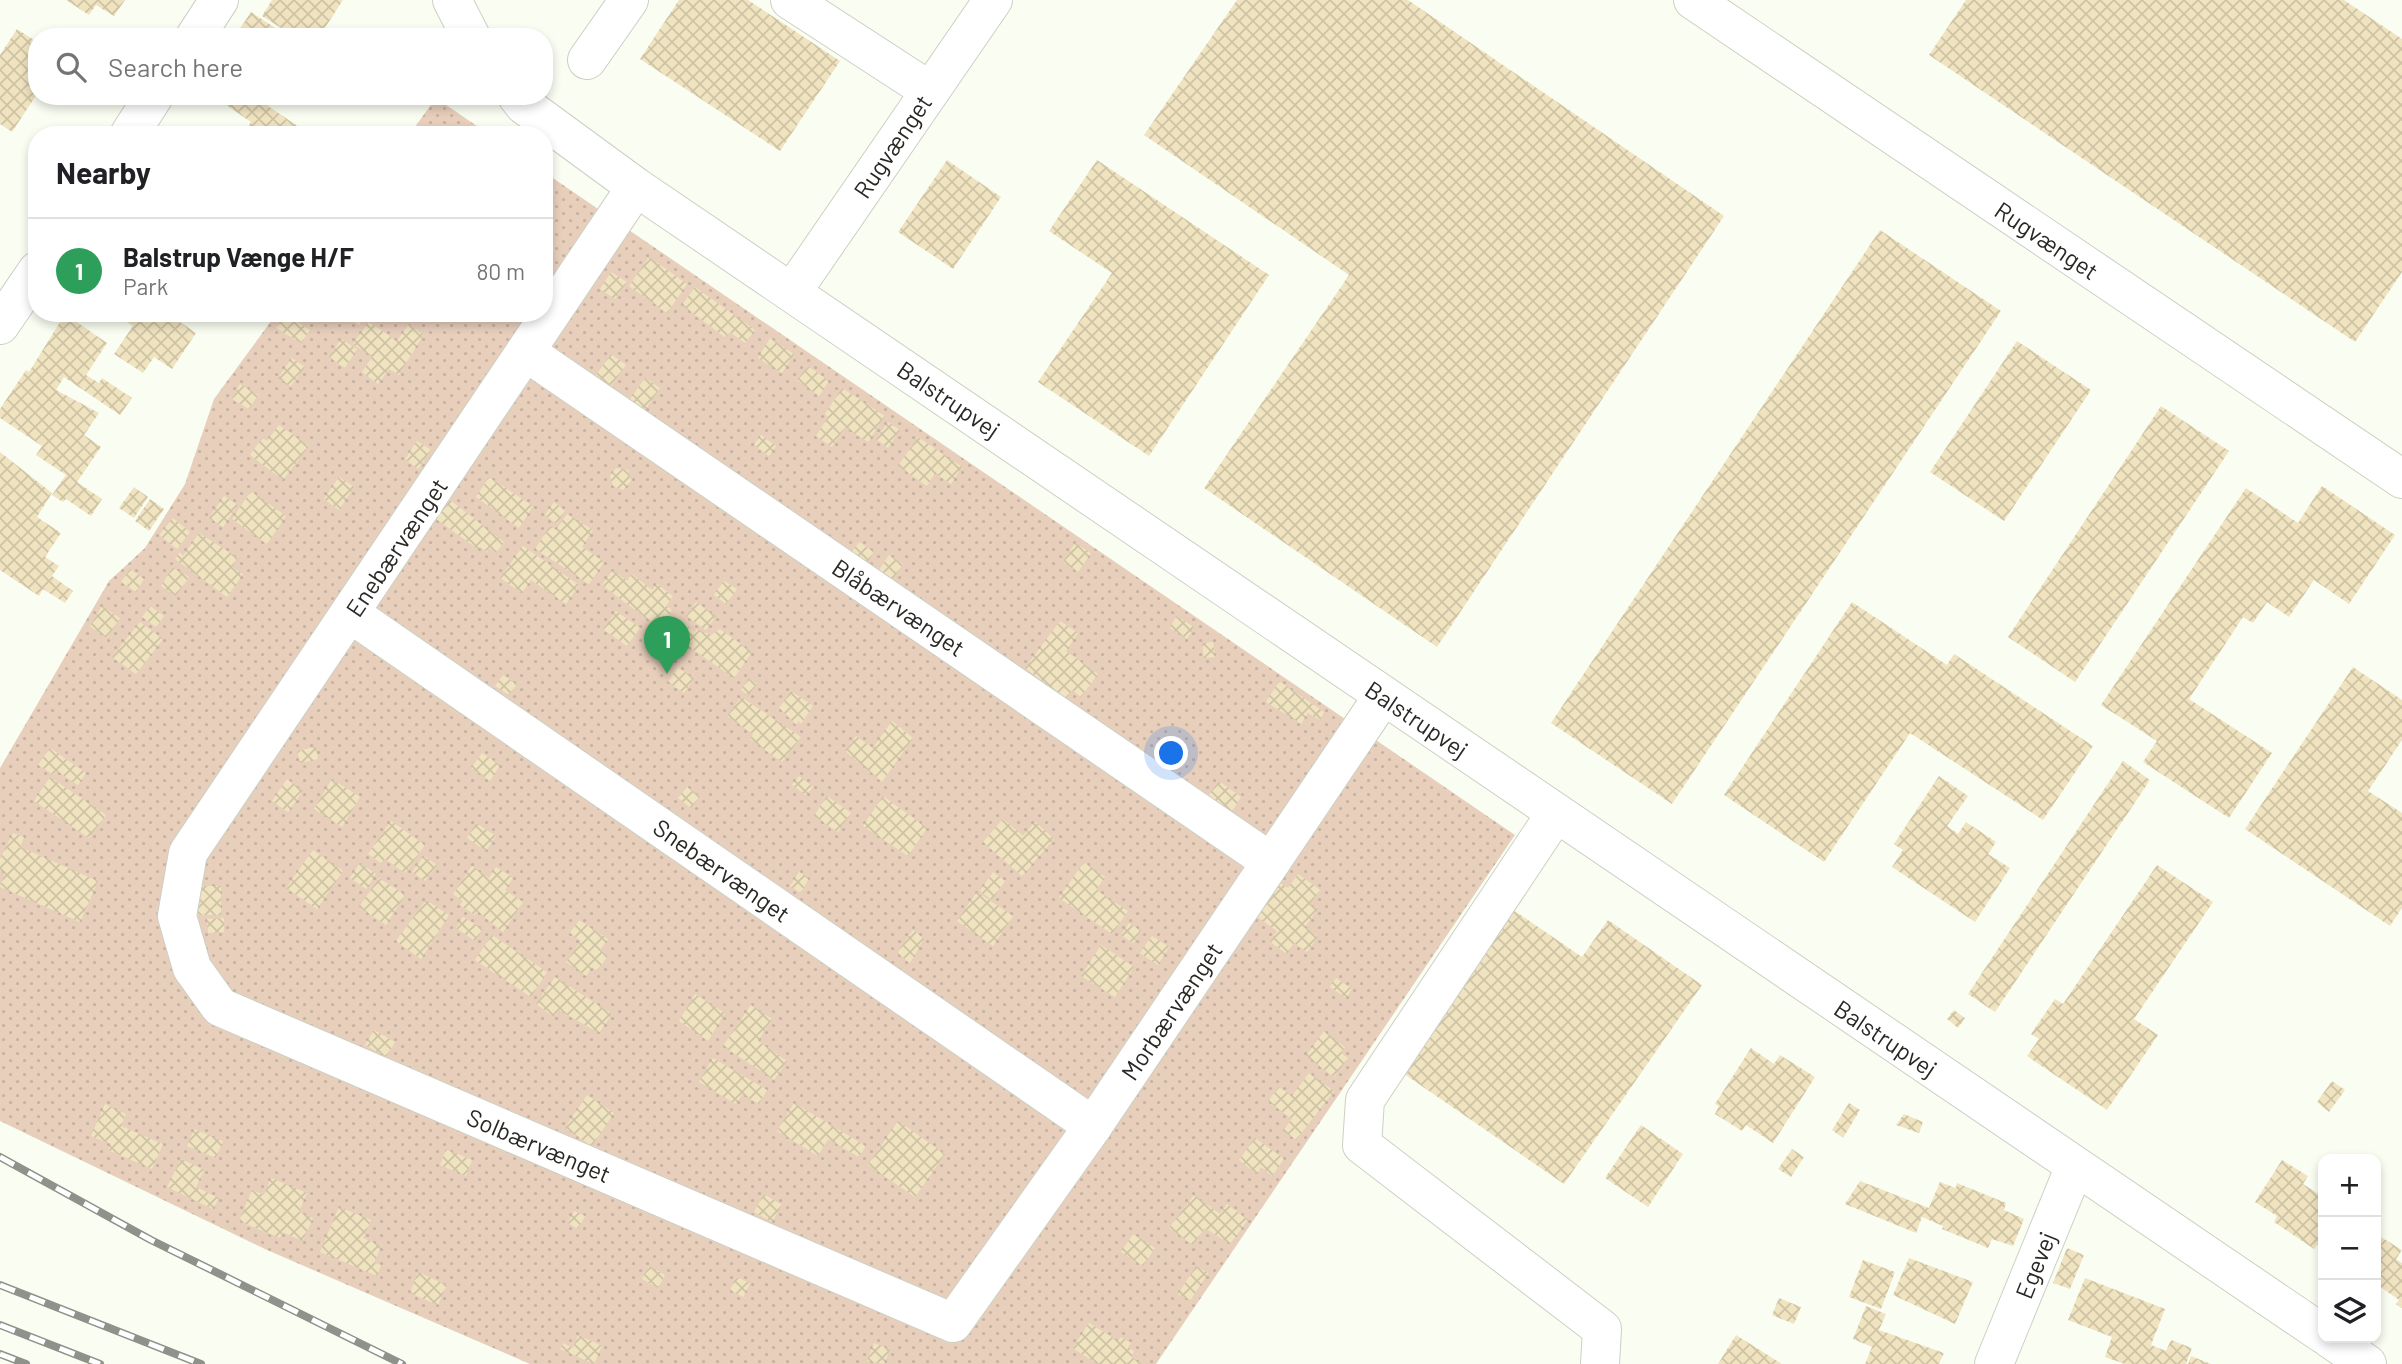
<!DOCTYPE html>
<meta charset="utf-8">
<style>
body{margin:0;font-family:Barlow,sans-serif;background:#f6f6f6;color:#202124}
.controls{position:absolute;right:21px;bottom:21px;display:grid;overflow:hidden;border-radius:14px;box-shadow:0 4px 10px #0003}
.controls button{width:63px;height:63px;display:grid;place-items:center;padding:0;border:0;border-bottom:2px solid #e0e0e0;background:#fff;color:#202124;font:35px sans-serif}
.you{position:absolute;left:1172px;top:754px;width:24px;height:24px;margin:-18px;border:5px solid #fff;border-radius:50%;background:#1a73e8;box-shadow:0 0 0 10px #1a73e833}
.badge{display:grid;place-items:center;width:46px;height:46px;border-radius:50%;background:#a244ad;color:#fff;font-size:23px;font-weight:700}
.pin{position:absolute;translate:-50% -58px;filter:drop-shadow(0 2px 4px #0008)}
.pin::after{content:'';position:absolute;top:37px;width:24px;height:21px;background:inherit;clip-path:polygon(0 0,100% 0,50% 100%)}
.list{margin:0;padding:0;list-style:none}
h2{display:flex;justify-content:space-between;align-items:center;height:91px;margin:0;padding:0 28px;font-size:30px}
h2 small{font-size:23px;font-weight:400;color:#757577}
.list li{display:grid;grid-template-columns:46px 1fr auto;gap:21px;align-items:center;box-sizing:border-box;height:105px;padding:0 28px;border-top:2px solid #e0e0e0}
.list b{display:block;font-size:26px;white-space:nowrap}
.list p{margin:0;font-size:23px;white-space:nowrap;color:#757577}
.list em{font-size:23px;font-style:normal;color:#757577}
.icon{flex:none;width:38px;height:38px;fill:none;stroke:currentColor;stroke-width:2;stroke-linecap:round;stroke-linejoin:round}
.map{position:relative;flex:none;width:2402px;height:1364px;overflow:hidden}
.search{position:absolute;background:#fff;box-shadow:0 4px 10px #0003;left:28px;top:28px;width:525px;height:77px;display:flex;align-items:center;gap:18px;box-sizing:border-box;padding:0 24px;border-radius:28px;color:#757577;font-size:26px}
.panel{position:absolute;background:#fff;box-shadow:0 4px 10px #0003;left:28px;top:126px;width:525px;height:196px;border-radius:28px}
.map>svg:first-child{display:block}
</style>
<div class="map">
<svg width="2402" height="1364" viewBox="0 0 2402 1364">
<defs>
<pattern id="garden-dots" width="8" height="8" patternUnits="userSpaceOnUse" patternTransform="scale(1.75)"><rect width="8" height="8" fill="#e8cfbc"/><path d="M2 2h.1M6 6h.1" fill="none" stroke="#c7b2a1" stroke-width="1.8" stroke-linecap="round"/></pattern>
<pattern id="building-cross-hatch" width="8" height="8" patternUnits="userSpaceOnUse" patternTransform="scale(1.75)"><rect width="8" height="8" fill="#f0e3c0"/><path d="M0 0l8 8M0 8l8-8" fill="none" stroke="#cec3a5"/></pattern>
</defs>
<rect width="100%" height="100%" fill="#fafef2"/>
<!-- garden -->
<g fill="url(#garden-dots)">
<polygon points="436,98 490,135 409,135"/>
<polygon points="544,172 1515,835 1156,1364 530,1364 267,1250 0,1121 0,768 109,581 145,548 185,484 214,399 277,313 544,313"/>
</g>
<!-- building -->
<g fill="url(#building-cross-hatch)">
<polygon points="66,0 125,0 114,16 96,5 89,15"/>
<polygon points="272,0 343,0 319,37 235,36 251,12 280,31 281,28 262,16"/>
<polygon points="679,0 748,0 840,61 780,151 640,59"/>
<polygon points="1237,0 1408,0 1724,216 1437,647 1204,488 1349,275 1144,135"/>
<polygon points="1966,0 2344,0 2402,39 2402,272 2355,342 1929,55"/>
<polygon points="17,29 37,42 37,94 12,132 0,124 0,55"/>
<polygon points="213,96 274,96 268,106 302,129 298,135 250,135 252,132 247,129 251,122"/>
<polygon points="947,160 1001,197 953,269 898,232"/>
<polygon points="1097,160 1269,275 1149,456 1038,382 1112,273 1049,231"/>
<polygon points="1880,230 2001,311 1672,804 1551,723"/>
<polygon points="649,257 687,284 667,313 629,286"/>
<polygon points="611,272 627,282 615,299 600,289"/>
<polygon points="695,287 755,330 745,343 730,332 726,338 682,305"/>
<polygon points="114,313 167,313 196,333 172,369 154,357 143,373 114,354 133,326"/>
<polygon points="351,313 366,313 359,325 348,318"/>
<polygon points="65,314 107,343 86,375 99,383 102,378 132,398 120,415 64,377 56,390 99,413 84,435 101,447 77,482 102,499 91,516 66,499 63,502 52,495 66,475 36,455 42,446 0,418 0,409 26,370 29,372"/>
<polygon points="285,314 310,330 301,343 276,328"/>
<polygon points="369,322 397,341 409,324 423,335 399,375 389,369 378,384 362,372 372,357 353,344"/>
<polygon points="770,338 794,354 782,373 758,358"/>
<polygon points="341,339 357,349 345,368 329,357"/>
<polygon points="2017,341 2091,390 2004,521 1930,472"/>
<polygon points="611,354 626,365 611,386 596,375"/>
<polygon points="292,358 305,367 290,387 278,378"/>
<polygon points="808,366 829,381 819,396 797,380"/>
<polygon points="645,378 660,388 645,410 630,399"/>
<polygon points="240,384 258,395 249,409 232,399"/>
<polygon points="842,388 885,416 868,442 845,427 832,447 816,436 828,417 825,414"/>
<polygon points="2161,406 2229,451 2075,682 2008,637"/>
<polygon points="888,422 900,430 888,448 876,439"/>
<polygon points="279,425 309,446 283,480 250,455 262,438 267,441"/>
<polygon points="761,435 776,446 769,456 754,445"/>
<polygon points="918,437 962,467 951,484 935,473 927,486 898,466"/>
<polygon points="417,441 431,450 418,469 405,459"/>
<polygon points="0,452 52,493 37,517 61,533 45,557 59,566 52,576 73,591 65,603 43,589 39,596 0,570"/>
<polygon points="616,468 628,470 631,481 623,490 613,486 610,476"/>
<polygon points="339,477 354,487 339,510 324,499"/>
<polygon points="489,477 533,506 519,528 476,497"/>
<polygon points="2322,486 2395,535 2349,604 2314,580 2289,617 2267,602 2253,623 2243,617 2189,699 2272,753 2229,818 2143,762 2157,741 2101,705 2246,488 2298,523"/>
<polygon points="134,487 148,497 134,518 119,508"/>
<polygon points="251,491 286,516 267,544 232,519"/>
<polygon points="224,496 238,505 223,527 209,518"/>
<polygon points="150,499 164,509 149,531 135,521"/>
<polygon points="450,500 504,542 496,553 489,548 487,552 480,547 478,549 436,519"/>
<polygon points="554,502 565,511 557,524 545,515"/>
<polygon points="567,514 593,530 582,547 604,562 589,584 535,549 550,526 556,530"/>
<polygon points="173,518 190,532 177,549 159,535"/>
<polygon points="199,533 238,558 232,567 243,574 227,597 175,559 180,552 183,556"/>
<polygon points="859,542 874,552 866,565 850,555"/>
<polygon points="1075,543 1091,553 1078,572 1063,562"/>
<polygon points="523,546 579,585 566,604 531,580 522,593 500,578"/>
<polygon points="889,555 903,564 893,579 879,570"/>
<polygon points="173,567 189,577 176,596 161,586"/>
<polygon points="130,569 144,579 136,592 121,582"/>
<polygon points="613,570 627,581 632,574 652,590 657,584 673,596 666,606 672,610 659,628 602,585"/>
<polygon points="724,581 737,589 726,604 714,595"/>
<polygon points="696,602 716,616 706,630 686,616"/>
<polygon points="1852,602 1947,665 1954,654 2093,746 2043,820 1910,733 1824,862 1724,795"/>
<polygon points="102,606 120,618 107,638 90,626"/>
<polygon points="150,606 164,616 156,627 142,617"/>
<polygon points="616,611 640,628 627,646 603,629"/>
<polygon points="1176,616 1194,627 1187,639 1170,628"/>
<polygon points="681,621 695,632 697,629 711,635 720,629 752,652 734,678 672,635"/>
<polygon points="1060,621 1078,633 1066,651 1098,674 1081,697 1072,690 1066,699 1025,668"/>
<polygon points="140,622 163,639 136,674 112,657"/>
<polygon points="1213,642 1215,657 1204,658 1202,643"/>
<polygon points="2353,667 2402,700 2402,740 2368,791 2402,813 2402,908 2390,926 2245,829"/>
<polygon points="678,668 694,678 684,693 668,682"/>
<polygon points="503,675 517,684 509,695 495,686"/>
<polygon points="749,678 757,684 749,695 741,690"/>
<polygon points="1279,681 1324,712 1320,720 1308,713 1301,724 1266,702"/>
<polygon points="791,691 813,706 801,724 798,721 796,725 779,708"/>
<polygon points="741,697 801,737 782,762 750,739 753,734 727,716"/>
<polygon points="892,721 913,738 882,782 845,751 856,736 873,748"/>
<polygon points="316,747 318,759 300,763 297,751"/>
<polygon points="50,748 86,773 78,785 57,771 54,775 38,765"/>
<polygon points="482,753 500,765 490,781 471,768"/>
<polygon points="2123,761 2150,780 1995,1012 1968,994"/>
<polygon points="799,776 813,787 806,795 792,785"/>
<polygon points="1939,776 1968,796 1947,826 1958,834 1966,822 1996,842 1988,854 2010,868 1975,922 1892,867 1903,850 1894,844"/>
<polygon points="50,777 106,815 89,838 34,801"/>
<polygon points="287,779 303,791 288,812 272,801"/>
<polygon points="332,779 360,797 342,827 314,809"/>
<polygon points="1219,781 1241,797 1231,813 1208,796"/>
<polygon points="687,787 700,796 691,808 678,798"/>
<polygon points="827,796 851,813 838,832 814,816"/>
<polygon points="883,796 927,828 908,856 863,826"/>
<polygon points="1003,819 1023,836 1035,822 1054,839 1022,876 983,842"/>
<polygon points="391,821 425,845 405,873 385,859 382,864 368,854"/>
<polygon points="476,823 496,836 486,851 467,838"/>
<polygon points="13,833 24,837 20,847 98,881 80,922 0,887 5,872 0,870 0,859"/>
<polygon points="313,850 343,871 317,909 286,888"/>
<polygon points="424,856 437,865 425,881 412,872"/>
<polygon points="1084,862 1105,877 1096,890 1128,911 1112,934 1059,898"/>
<polygon points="360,863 376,874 366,889 350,878"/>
<polygon points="2157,865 2213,902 2134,1019 2158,1035 2107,1110 2027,1056 2039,1039 2031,1034 2055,999 2063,1004"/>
<polygon points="472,866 489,878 496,867 513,878 505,890 523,902 503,932 477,911 475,915 460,905 463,901 453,894"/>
<polygon points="799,872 809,878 801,893 790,886"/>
<polygon points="993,872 1005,881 992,900 980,891"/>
<polygon points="1298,874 1320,890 1310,904 1318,909 1305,927 1318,937 1307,952 1294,943 1287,954 1270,942 1277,931 1256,916 1280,883 1288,888"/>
<polygon points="379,878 405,895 386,925 359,907"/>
<polygon points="195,886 221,886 221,915 196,915"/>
<polygon points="977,892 1013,916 993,946 957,921"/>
<polygon points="426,900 449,915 421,959 396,941"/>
<polygon points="1509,907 1582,957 1608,920 1702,985 1564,1184 1397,1069"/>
<polygon points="463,917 483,929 475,941 456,928"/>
<polygon points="224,918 224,932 208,933 207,919"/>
<polygon points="579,920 608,939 600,950 608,956 597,971 592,967 586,976 566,962 581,941 570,933"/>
<polygon points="1129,923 1141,931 1133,943 1121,935"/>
<polygon points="913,930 924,939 910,963 897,953"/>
<polygon points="492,935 547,972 531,997 475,960"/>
<polygon points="1152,936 1169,947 1158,965 1140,953"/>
<polygon points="1101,945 1134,967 1115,997 1081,976"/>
<polygon points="555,977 612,1014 599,1033 559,1010 554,1017 536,1004"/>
<polygon points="1336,978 1352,989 1346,998 1330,987"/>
<polygon points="695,994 725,1013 708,1041 679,1021"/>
<polygon points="751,1005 772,1019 758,1041 787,1061 774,1080 723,1046"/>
<polygon points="1954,1010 1965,1018 1958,1028 1947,1019"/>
<polygon points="374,1030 395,1042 386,1057 365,1045"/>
<polygon points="1324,1031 1345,1047 1341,1053 1348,1058 1334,1077 1306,1056"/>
<polygon points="1751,1048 1774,1064 1780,1055 1815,1077 1773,1143 1746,1125 1742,1131 1715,1114 1719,1106 1715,1104"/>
<polygon points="713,1058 767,1090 759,1104 742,1094 736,1104 699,1082"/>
<polygon points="1309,1073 1334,1091 1296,1140 1283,1131 1292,1119 1268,1101 1279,1087 1292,1096"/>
<polygon points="2332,1081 2345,1090 2329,1112 2317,1102"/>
<polygon points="587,1095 614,1113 592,1146 565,1128"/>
<polygon points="794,1103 866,1146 859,1157 828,1139 818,1156 777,1131"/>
<polygon points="1849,1103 1860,1110 1843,1138 1832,1130"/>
<polygon points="105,1104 126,1114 121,1126 163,1144 152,1169 108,1150 111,1144 91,1136"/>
<polygon points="1904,1114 1923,1122 1919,1133 1896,1125"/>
<polygon points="898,1121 945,1154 915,1197 868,1165"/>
<polygon points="1641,1125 1683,1154 1648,1207 1605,1178"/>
<polygon points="194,1129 223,1141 216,1158 187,1146"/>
<polygon points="1255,1138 1284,1159 1272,1176 1261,1167 1257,1174 1239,1160"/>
<polygon points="446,1149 472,1160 466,1176 440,1165"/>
<polygon points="1792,1149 1804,1157 1791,1177 1778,1169"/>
<polygon points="181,1159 204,1170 196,1187 219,1198 213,1209 167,1187"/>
<polygon points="2282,1160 2308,1176 2303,1184 2323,1197 2323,1249 2317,1245 2314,1249 2274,1222 2277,1216 2255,1202"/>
<polygon points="271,1178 307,1193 299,1212 313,1218 303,1241 282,1232 280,1238 239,1221 252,1190 264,1195"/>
<polygon points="1860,1181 1929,1208 1940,1182 1956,1188 1957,1183 2006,1203 2004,1210 2024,1219 2013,1246 1992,1239 1988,1248 1942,1229 1943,1226 1922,1217 1916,1233 1845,1204"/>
<polygon points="764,1194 782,1205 772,1222 754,1212"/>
<polygon points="1194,1195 1220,1214 1227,1204 1248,1220 1230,1244 1205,1228 1193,1245 1169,1228"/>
<polygon points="339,1207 371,1220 363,1238 381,1246 374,1263 381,1265 377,1276 320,1252"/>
<polygon points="574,1211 585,1216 578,1229 568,1223"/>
<polygon points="1133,1234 1155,1248 1143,1266 1121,1252"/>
<polygon points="2376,1234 2402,1250 2396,1259 2402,1263 2402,1308 2396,1304 2399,1300 2379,1286 2376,1290"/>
<polygon points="2067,1248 2084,1255 2070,1289 2053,1283"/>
<polygon points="1909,1258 1973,1282 1955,1324 1893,1295"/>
<polygon points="1863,1260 1895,1272 1881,1309 1849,1297"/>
<polygon points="649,1266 665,1275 658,1288 642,1279"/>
<polygon points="1196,1266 1208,1273 1190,1301 1178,1294"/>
<polygon points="418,1272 447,1285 438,1305 410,1293"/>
<polygon points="736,1277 750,1283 743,1297 730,1290"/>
<polygon points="2085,1278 2165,1309 2151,1345 2166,1351 2171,1340 2192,1348 2186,1364 2125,1364 2105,1357 2112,1337 2068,1320"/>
<polygon points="1779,1298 1801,1307 1794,1324 1772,1315"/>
<polygon points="1866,1306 1886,1314 1879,1330 1944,1353 1939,1364 1865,1364 1872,1347 1853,1339"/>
<polygon points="1089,1323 1118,1341 1121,1337 1131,1343 1128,1347 1134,1351 1131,1357 1142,1364 1097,1364 1073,1348"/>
<polygon points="578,1335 602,1346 594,1364 560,1349 563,1343 573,1348"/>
<polygon points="1736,1335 1782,1364 1718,1364"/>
<polygon points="874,1343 890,1349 884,1364 867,1361"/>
<polygon points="2191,1356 2211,1364 2188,1364"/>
</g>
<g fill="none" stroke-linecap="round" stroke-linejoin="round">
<defs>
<g id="minor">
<polyline points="452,0 471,37"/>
<polyline points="790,0 930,91"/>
<polyline points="1693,0 2402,479"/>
<polyline points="195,37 219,0"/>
<polyline points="587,60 629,0"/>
<polyline points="517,96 524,105 636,187 2323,1334"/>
<polyline points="129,135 154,96"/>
<polyline points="636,187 188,853 177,916 192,968 220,1007 953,1323 1093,1126 1383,696"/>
<polyline points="792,292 993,0"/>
<polyline points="0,325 37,271"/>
<polyline points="526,352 1271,862"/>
<polyline points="351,614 1093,1126"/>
<polyline points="1556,813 1365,1100 1362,1145 1602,1329 1600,1364"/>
<polyline points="2329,1338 2367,1364"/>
<polyline points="1994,1364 2075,1166"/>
</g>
</defs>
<!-- minor casing -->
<use href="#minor" stroke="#ccd0c4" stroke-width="40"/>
<!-- minor -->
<use href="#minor" stroke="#fff" stroke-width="38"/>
<defs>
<g id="rail">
<polyline points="0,1157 151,1240 402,1364"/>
<polyline points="0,1285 201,1364"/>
<polyline points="0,1325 100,1364"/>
<polyline points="0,1354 26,1364"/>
</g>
</defs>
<!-- rail casing -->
<use href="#rail" stroke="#8f928a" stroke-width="8"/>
<!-- rail -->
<use href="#rail" stroke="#fff" stroke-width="5" stroke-dasharray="16" stroke-linecap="butt"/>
</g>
<g text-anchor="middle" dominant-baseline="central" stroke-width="7" stroke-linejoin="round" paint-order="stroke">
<!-- street labels -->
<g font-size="24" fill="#282925" stroke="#fff">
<text transform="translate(892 146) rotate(-56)">Rugvænget</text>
<text transform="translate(2047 240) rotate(34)">Rugvænget</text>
<text transform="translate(949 399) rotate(34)">Balstrupvej</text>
<text transform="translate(396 547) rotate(-56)">Enebærvænget</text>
<text transform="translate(899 607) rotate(34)">Blåbærvænget</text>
<text transform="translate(1417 719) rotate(34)">Balstrupvej</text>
<text transform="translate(722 870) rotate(35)">Snebærvænget</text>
<text transform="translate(1171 1011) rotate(-56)">Morbærvænget</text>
<text transform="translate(1886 1038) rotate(34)">Balstrupvej</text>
<text transform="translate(539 1145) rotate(23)">Solbærvænget</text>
<text transform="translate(2035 1265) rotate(-68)">Egevej</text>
</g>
</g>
</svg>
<div class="controls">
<button>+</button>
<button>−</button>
<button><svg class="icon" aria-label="layers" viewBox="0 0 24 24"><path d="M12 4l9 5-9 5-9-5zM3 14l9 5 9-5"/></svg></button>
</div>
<div class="you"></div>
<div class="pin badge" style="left:667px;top:674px;background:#2e9e5b">1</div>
<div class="search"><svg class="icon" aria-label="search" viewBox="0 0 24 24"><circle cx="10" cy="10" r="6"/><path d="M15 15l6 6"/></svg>Search here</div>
<section class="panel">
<h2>Nearby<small></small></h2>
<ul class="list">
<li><span class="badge" style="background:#2e9e5b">1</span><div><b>Balstrup Vænge H/F</b><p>Park</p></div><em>80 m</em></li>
</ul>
</section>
</div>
